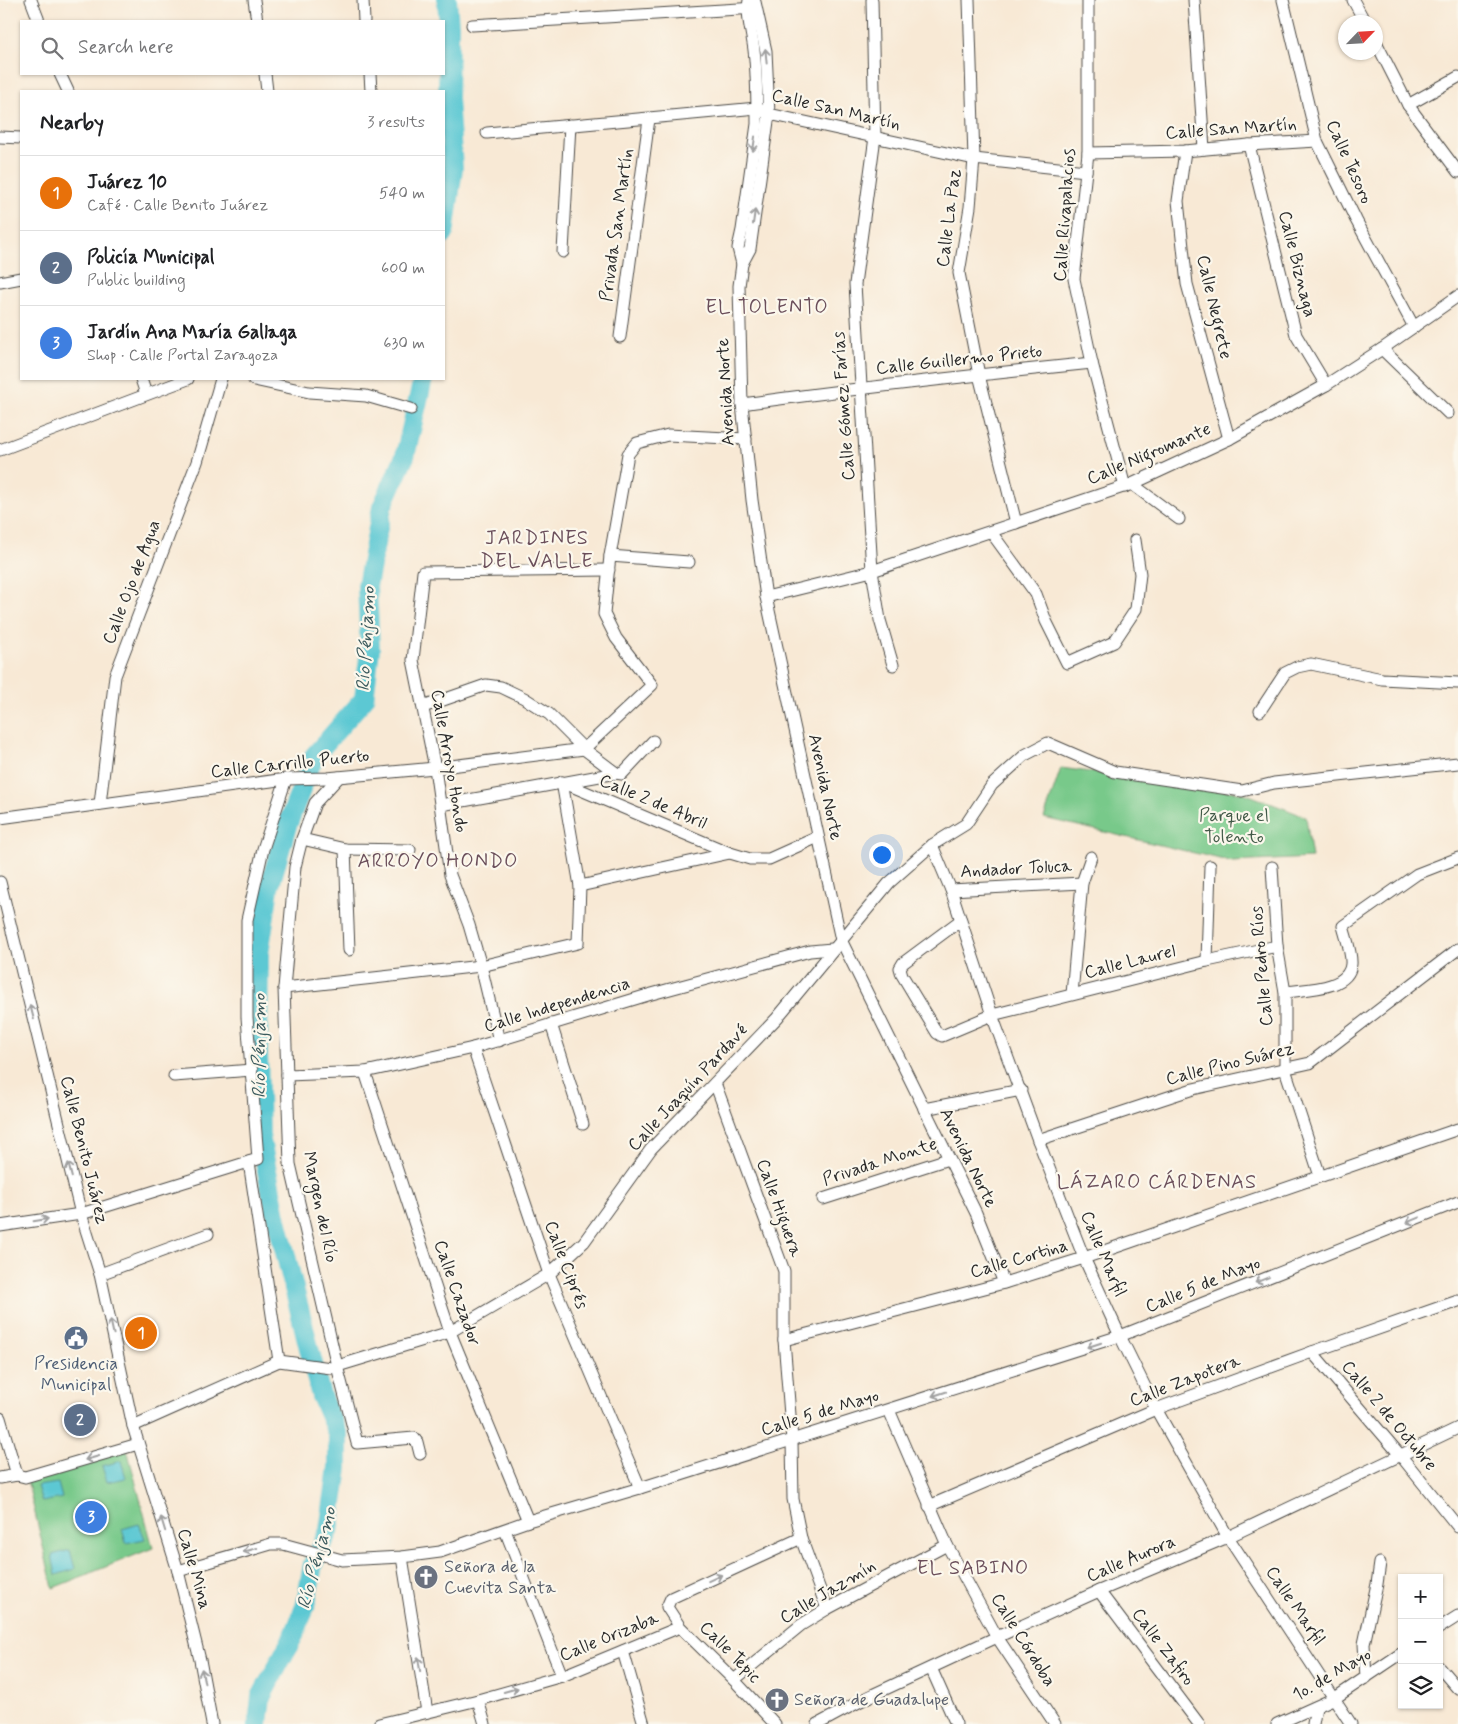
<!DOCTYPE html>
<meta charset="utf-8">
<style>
body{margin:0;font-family:Mynerve,sans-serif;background:#f6f6f6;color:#202124}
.controls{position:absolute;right:15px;bottom:15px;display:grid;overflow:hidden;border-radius:0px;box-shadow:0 1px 4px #0004}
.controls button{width:45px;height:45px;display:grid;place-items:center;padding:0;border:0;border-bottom:1px solid #e0e0e0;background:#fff;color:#202124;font:25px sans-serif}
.compass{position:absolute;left:1338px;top:15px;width:45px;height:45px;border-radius:50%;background:#fff;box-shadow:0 1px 4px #0004;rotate:65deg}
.you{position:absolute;left:881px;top:854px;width:18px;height:18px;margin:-12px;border:4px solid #fff;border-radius:50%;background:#1a73e8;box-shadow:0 0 0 8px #1a73e833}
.badge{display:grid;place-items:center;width:32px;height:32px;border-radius:50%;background:#1f6fb2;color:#fff;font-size:16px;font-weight:700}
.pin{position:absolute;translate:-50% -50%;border:2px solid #fff;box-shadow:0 1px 5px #0006}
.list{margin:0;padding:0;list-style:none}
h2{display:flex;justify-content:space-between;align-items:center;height:65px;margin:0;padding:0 20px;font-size:21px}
h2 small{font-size:16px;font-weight:400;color:#757577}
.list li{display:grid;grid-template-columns:32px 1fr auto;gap:15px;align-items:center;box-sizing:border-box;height:75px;padding:0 20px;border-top:1px solid #e0e0e0}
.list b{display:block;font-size:19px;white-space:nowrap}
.list p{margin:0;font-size:16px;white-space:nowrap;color:#757577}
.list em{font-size:16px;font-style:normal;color:#757577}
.icon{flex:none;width:28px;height:28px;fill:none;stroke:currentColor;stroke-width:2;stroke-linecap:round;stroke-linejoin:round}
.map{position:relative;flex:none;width:1458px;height:1724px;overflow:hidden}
.search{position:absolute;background:#fff;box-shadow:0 1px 4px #0004;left:20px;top:20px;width:425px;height:55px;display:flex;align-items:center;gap:12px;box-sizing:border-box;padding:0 18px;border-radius:0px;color:#757577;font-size:19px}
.panel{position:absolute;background:#fff;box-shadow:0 1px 4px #0004;left:20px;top:90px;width:425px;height:290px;border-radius:0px}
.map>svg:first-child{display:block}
</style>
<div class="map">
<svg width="1458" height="1724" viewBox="0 0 1458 1724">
<rect width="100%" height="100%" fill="#fbf7ec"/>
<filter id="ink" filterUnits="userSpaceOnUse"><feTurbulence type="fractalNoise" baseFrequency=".02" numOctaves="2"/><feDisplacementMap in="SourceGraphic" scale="10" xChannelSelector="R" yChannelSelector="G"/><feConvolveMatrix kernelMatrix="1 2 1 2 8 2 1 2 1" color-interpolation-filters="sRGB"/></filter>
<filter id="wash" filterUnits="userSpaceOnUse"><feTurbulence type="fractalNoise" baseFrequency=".0096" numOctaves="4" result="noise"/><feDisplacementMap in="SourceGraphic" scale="20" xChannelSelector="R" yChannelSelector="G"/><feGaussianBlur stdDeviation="1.12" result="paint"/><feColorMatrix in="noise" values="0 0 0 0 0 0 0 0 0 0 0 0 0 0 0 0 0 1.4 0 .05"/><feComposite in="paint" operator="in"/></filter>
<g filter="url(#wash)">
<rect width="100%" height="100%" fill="#f8e9d5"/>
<!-- green -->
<g fill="#78c98a" stroke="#527a5a">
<polygon points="1061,768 1244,793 1306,817 1312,858 1233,862 1044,818"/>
<polygon points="127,1449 153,1548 53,1588 27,1480"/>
</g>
<!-- water -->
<g fill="#5cc8d3" stroke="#447a7f">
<polygon points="121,1461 126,1478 107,1482 102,1466"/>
<polygon points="58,1483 62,1498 42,1502 37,1486"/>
<polygon points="139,1524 145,1539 126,1543 122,1529"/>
<polygon points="70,1550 75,1569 56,1575 52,1555"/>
</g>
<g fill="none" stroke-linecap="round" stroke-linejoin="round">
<!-- river -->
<g stroke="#5cc8d3" stroke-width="20">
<polyline points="444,234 453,168 448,99 449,26 447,0"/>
<polyline points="258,1724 261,1697 295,1633 306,1604 313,1564 329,1531 338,1467 338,1435 321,1396 276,1216 260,1136 258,1052 259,954 269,888 287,826 314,756 364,699 370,649 367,586 382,507 405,456 423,379"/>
</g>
</g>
</g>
<g filter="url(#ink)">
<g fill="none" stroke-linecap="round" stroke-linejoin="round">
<defs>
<g id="street">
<polyline points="31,0 39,21"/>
<polyline points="254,0 257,21"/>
<polyline points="363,0 364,21"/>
<path d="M749 0C746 16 752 33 754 50 757 74 757 100 757 124L742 230 738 248 742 264 739 286 742 404 752 500 766 597 841 940 976 1213 1004 1283"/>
<polyline points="872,0 875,137 855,284 872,571 880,620 893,665"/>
<polyline points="969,0 974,159 970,207 959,273 979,375 1016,523"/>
<polyline points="1088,0 1088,153 1074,279 1092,363 1125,487"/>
<polyline points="1194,0 1204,149"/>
<polyline points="1283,0 1317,141 1356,220 1414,327"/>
<polyline points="1353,0 1365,22"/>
<polyline points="472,25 756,8"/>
<polyline points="1376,42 1408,105 1458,172"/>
<polyline points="60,74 68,91"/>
<polyline points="265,74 267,91"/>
<polyline points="370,74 371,91"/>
<polyline points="1408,105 1458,77"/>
<polyline points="487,133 757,108 769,114 974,159 1086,171"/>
<polyline points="0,137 21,138"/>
<polyline points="1249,145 1296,335 1326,385"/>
<polyline points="1185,151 1178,201 1187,284 1229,439"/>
<polyline points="1088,153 1185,151 1249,145 1317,141"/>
<polyline points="563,252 570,125"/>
<polyline points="742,264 750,249 769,114 766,51 755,2"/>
<polyline points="0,282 21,278"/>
<polyline points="620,337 649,119"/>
<polyline points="1382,349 1448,413"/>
<polyline points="141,379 146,394"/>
<polyline points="253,379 254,380 309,392 366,396 411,409"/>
<path d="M742 404C858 388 975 375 1092 363"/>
<polyline points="0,450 188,379"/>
<polyline points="1132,484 1179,519"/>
<polyline points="991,532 1036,594 1046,621 1067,663 1114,642 1136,609 1140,574 1135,540"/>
<polyline points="610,556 689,562"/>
<polyline points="766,597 872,571 1132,484 1229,439 1326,385 1382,349 1458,296"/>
<polyline points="423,707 486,685 501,687 524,698 549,714 584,749 616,773 622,774 653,741"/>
<polyline points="1260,711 1285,673 1297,667 1311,664 1382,679 1458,683"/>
<polyline points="339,777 315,803 302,839 295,867 284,988 290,1164 337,1366 357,1443 414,1438 417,1442 420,1454"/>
<polyline points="562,782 730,853 750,859 769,859 818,837"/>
<polyline points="100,804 115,676 197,462 221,379"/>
<polyline points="441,805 616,773"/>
<polyline points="0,818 286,779 327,778 435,768 584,749 652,685 616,638 604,614 610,556 628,454 637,443 668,435 746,439"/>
<polyline points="302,839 345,849 410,850"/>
<polyline points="932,845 951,890 992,1015 1038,1140 1084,1258 1120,1336 1156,1409 1228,1537 1351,1724"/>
<polyline points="345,849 349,950"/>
<polyline points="1272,867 1277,946 1285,992 1285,1069 1320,1176"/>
<polyline points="0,882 81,1214 100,1274 133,1426 178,1571 200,1660 212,1724"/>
<polyline points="580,886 730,853"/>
<polyline points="951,890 1082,883"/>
<polyline points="961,920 903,963 900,968 902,975 937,1033 942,1036 992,1015 1207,961 1277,946"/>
<polyline points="1207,961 1210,866"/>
<polyline points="284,988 481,966 578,943 580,886 562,782"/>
<path d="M1285 992C1305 989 1349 990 1351 964 1352 953 1346 938 1343 926L1417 874 1458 858"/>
<polyline points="1072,994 1082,883 1091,857"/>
<polyline points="551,1024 583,1124"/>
<polyline points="499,1041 481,966 469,925 450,875 435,768 413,660 423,572 609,570"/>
<polyline points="473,1048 549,1274 640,1488"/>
<polyline points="365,1072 450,1332 528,1521"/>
<polyline points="287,1075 365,1072 473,1048 648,995 810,951 832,949"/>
<polyline points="174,1076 252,1070"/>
<polyline points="715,1083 784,1271 784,1340 792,1440 793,1499 801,1538 827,1609"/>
<polyline points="924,1109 1021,1090"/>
<polyline points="1038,1140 1193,1089 1310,1063 1458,949"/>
<polyline points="249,1162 279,1361"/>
<polyline points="823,1199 948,1159"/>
<polyline points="0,1226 81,1214 258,1159 247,1017 247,920 263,849 286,779"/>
<polyline points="100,1274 208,1234"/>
<polyline points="784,1340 1004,1283 1084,1258 1458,1129"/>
<polyline points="1312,1352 1401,1456 1458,1527"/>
<polyline points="889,1410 947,1545 997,1637 1055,1724"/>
<polyline points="0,1418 17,1475"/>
<polyline points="133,1426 279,1361 331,1368 450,1332 549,1274 584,1242 651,1149 777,1018 889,883 932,845 966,824 992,785 1025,755 1048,743 1115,772 1242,791 1274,783 1458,763"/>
<polyline points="0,1478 17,1475 25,1477 138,1444"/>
<polyline points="929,1506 1156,1409 1312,1352 1458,1301"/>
<polyline points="505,1530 562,1676"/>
<polyline points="402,1557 427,1712"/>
<polyline points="178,1571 271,1544 283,1544 342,1560 402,1557 440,1552 528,1521 640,1488 1120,1336 1458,1202"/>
<polyline points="1099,1591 1199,1724"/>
<polyline points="1439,1628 1458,1616"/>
<polyline points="623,1651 644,1724"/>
<polyline points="1439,1667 1458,1689"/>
<polyline points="931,1668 956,1724"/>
<polyline points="1366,1678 1364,1644 1377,1584 1380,1563"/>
<polyline points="734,1680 801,1625 827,1609 947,1545"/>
<polyline points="478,1700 485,1724"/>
<polyline points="379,1724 478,1700 562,1676 680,1627"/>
<polyline points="775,1724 734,1680 680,1627 667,1607 671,1598 801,1538"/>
<polyline points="818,1724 868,1697 997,1637 1099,1591 1228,1537 1458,1428"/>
<polyline points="1277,1724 1335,1698 1402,1653"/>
<polyline points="1313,1724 1316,1707"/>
</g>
</defs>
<!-- street casing -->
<use href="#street" stroke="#4a4844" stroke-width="13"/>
<!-- street -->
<use href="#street" stroke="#fff" stroke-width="11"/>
</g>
<!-- one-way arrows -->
<defs><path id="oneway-shaft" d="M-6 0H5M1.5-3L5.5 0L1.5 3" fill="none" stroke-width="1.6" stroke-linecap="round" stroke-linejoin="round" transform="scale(1.25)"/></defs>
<g stroke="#a0a0a0">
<use href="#oneway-shaft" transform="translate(766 56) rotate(-95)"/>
<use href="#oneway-shaft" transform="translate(754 144) rotate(98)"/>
<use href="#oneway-shaft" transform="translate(754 217) rotate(-82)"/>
<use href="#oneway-shaft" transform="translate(32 1012) rotate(-104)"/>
<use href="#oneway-shaft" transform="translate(70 1170) rotate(-104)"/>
<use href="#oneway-shaft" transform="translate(41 1220) rotate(-9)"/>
<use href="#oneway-shaft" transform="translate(1413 1220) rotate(158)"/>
<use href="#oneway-shaft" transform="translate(1262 1280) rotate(158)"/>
<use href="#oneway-shaft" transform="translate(112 1327) rotate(-102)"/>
<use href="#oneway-shaft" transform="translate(1094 1345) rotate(162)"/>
<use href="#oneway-shaft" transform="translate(939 1394) rotate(162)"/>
<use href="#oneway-shaft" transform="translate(92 1458) rotate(164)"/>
<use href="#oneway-shaft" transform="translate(163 1524) rotate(-107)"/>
<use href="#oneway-shaft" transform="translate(250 1550) rotate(164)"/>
<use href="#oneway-shaft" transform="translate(715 1578) rotate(-25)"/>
<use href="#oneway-shaft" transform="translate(419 1664) rotate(-99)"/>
<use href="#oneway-shaft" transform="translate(203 1676) rotate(-101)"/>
<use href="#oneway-shaft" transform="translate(511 1690) rotate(-16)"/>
</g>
</g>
<!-- icons -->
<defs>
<symbol id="civic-disc" viewBox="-11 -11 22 22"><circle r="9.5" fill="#5c6f8a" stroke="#fbf7ec"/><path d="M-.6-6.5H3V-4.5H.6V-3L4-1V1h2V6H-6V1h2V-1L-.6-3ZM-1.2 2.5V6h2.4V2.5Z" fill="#fff"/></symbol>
<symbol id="church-disc" viewBox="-11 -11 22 22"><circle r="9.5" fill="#6b7280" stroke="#fbf7ec"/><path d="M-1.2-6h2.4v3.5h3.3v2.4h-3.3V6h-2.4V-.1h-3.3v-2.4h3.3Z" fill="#fff"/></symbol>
</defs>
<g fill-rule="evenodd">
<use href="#civic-disc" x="62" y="1324" width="28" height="28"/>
<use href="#church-disc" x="412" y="1563" width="28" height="28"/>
<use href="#church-disc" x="763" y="1686" width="28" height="28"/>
</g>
<g text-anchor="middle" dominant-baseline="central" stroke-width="4.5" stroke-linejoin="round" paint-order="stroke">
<!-- street labels -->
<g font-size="18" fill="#2b2b2b" stroke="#fbf7ec">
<text transform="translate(836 110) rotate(13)">Calle San Martín</text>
<text transform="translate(1231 129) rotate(-4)">Calle San Martín</text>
<text transform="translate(1349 162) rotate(66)">Calle Tesoro</text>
<text transform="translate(1065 215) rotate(-86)">Calle Rivapalacios</text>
<text transform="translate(949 218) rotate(-83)">Calle La Paz</text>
<text transform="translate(617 225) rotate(-82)">Privada San Martín</text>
<text transform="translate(1297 264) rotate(76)">Calle Biznaga</text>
<text transform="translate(1214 307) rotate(77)">Calle Negrete</text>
<text transform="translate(959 360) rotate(-6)">Calle Guillermo Prieto</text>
<text transform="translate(726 392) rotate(-93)">Avenida Norte</text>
<text transform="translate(844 406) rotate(-94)">Calle Gómez Farías</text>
<text transform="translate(1149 454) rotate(-23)">Calle Nigromante</text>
<text transform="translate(132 582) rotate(-69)">Calle Ojo de Agua</text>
<text transform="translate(449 761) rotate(80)">Calle Arroyo Hondo</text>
<text transform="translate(290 764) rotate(-6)">Calle Carrillo Puerto</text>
<text transform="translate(825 787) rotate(78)">Avenida Norte</text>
<text transform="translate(653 802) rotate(23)">Calle 2 de Abril</text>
<text transform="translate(1016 869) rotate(-3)">Andador Toluca</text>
<text transform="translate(1130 962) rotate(-14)">Calle Laurel</text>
<text transform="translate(1262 966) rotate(-95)">Calle Pedro Ríos</text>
<text transform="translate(557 1005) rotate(-17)">Calle Independencia</text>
<text transform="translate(1230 1064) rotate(-14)">Calle Pino Suárez</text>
<text transform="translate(688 1088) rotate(-47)">Calle Joaquín Pardavé</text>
<text transform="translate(84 1150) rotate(76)">Calle Benito Juárez</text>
<text transform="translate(968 1158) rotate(64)">Avenida Norte</text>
<text transform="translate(880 1162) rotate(-18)">Privada Monte</text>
<text transform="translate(320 1207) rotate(78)">Margen del Río</text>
<text transform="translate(779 1208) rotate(70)">Calle Higuera</text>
<text transform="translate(1103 1254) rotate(67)">Calle Marfil</text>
<text transform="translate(1019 1259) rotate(-16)">Calle Cortina</text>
<text transform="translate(566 1265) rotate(69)">Calle Ciprés</text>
<text transform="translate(1203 1285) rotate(-22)">Calle 5 de Mayo</text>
<text transform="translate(457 1293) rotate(71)">Calle Cazador</text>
<text transform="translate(1185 1381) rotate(-21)">Calle Zapotera</text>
<text transform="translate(820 1413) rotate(-17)">Calle 5 de Mayo</text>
<text transform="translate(1389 1416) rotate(50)">Calle 2 de Octubre</text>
<text transform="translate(1131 1559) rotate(-23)">Calle Aurora</text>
<text transform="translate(194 1569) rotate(74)">Calle Mina</text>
<text transform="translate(828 1592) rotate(-31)">Calle Jazmín</text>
<text transform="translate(1295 1606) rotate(56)">Calle Marfil</text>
<text transform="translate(609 1637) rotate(-22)">Calle Orizaba</text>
<text transform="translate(1023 1640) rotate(58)">Calle Córdoba</text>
<text transform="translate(1163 1647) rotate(53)">Calle Zafiro</text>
<text transform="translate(730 1652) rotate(45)">Calle Tepic</text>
<text transform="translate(1332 1675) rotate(-30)">1o. de Mayo</text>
</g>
<!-- park labels -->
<g font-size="18" fill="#425a48" stroke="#fbf7ec">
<text x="1234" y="816">Parque el<tspan x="1234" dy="21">Tolento</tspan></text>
</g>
<!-- service labels -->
<g font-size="18" fill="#4e5e75" stroke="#fbf7ec">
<text x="76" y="1364">Presidencia<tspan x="76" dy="21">Municipal</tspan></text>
</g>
<!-- worship labels -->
<g font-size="18" fill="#5b616d" stroke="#fbf7ec" text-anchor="start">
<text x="444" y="1567">Señora de la<tspan x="444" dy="21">Cuevita Santa</tspan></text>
<text x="794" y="1700">Señora de Guadalupe</text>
</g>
<!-- water labels -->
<g font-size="19" font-style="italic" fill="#3a5a5d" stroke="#fbf7ec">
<text transform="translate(366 639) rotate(-87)">Río Pénjamo</text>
<text transform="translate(259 1046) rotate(-90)">Río Pénjamo</text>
<text transform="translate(317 1558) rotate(-75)">Río Pénjamo</text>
</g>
<!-- quarter labels -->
<g font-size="20" letter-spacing="1" fill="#6b4f5b" stroke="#fbf7ec">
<text x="767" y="307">EL TOLENTO</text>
<text x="537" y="538">JARDINES<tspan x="537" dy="23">DEL VALLE</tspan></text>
<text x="438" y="861">ARROYO HONDO</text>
<text x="1157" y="1182">LÁZARO CÁRDENAS</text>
<text x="973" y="1568">EL SABINO</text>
</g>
</g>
</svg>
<div class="controls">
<button>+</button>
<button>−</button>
<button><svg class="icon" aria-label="layers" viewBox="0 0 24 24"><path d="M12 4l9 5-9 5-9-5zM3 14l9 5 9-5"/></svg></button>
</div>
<svg class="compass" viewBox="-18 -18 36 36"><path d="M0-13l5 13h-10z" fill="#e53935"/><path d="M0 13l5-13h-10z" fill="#757577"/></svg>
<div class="you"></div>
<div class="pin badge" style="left:141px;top:1333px;background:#e8710a">1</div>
<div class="pin badge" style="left:80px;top:1420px;background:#5c6f8a">2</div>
<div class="pin badge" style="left:91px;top:1517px;background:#3f7fe0">3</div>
<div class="search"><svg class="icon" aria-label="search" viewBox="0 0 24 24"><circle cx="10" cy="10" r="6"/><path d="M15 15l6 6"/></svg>Search here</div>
<section class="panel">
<h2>Nearby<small>3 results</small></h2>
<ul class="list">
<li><span class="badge" style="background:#e8710a">1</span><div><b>Juárez 10</b><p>Café · Calle Benito Juárez</p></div><em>540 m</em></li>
<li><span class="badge" style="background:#5c6f8a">2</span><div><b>Policía Municipal</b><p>Public building</p></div><em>600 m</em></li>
<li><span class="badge" style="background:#3f7fe0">3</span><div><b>Jardín Ana María Gallaga</b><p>Shop · Calle Portal Zaragoza</p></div><em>630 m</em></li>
</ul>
</section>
</div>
